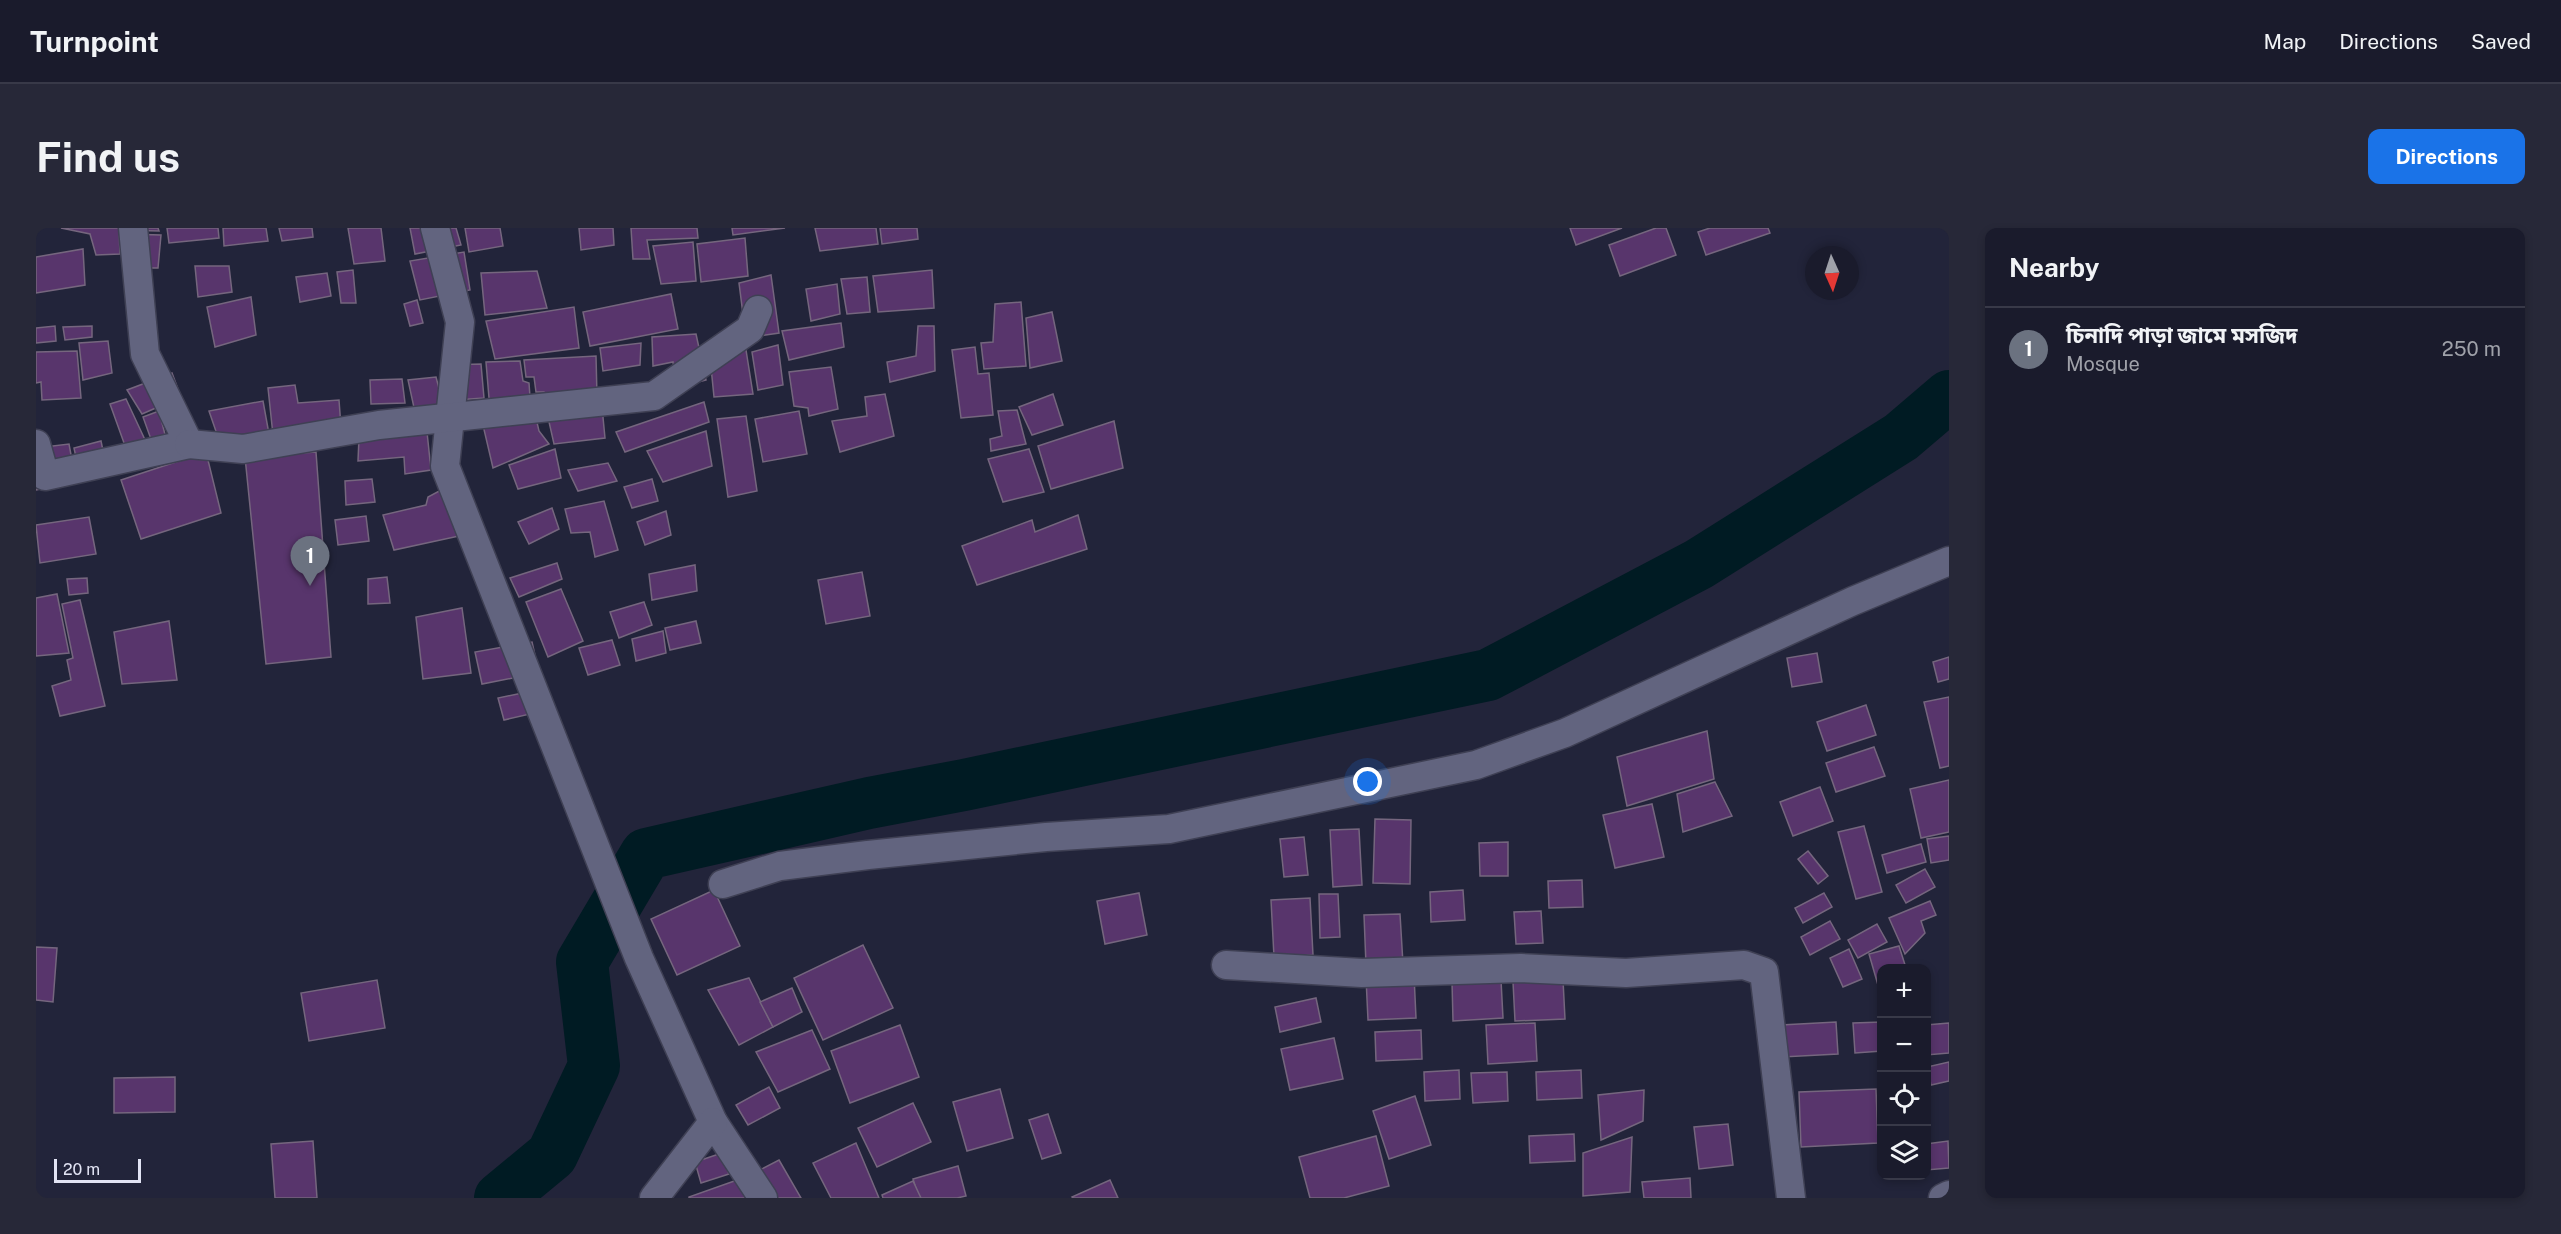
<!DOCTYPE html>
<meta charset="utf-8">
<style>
body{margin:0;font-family:"Public Sans","Noto Sans Bengali",sans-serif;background:#272838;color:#f1f3f6}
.controls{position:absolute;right:18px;bottom:18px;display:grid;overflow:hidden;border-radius:12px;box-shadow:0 3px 9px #0003}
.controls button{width:54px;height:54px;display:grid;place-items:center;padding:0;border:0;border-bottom:2px solid #383948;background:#1a1b2c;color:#f1f3f6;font:30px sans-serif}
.compass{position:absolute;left:1769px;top:18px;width:54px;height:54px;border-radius:50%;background:#1a1b2c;box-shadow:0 3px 9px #0003;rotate:177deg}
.scale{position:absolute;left:18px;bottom:15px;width:87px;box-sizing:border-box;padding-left:6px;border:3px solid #e2e4f4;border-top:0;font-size:16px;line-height:21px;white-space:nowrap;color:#e2e4f4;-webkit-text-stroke:4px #22243a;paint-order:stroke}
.you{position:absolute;left:1332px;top:554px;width:21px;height:21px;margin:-15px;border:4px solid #fff;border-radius:50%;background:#1a73e8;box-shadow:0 0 0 9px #1a73e833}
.badge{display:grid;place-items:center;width:39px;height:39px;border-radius:50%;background:#1a73e8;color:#fff;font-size:20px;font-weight:700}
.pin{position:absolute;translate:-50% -50px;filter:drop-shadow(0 2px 3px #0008)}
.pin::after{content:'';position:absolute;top:32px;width:21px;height:18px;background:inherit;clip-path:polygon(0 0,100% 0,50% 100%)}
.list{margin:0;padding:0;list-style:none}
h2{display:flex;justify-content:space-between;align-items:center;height:78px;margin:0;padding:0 24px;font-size:26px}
h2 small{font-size:20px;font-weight:400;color:#9fa1a9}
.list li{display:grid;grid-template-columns:39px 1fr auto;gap:18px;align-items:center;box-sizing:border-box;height:84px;padding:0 24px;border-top:2px solid #383948}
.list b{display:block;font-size:22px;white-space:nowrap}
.list p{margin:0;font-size:20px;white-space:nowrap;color:#9fa1a9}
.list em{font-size:20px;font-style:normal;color:#9fa1a9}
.icon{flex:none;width:33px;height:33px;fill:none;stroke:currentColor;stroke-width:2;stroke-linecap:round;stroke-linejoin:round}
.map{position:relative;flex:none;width:1913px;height:970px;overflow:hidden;border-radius:12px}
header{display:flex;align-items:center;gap:36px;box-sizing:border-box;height:84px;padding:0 30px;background:#1a1b2c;border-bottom:2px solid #383948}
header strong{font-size:28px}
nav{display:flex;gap:33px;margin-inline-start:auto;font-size:21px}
.intro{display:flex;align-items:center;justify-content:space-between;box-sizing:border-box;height:144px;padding:0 36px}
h1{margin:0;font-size:42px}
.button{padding:15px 27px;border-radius:12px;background:#1a73e8;color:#fff;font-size:21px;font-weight:700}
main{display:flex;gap:36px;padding:0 36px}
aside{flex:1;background:#1a1b2c;border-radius:12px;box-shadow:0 3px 9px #0003}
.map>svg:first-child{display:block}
</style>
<header>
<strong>Turnpoint</strong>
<nav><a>Map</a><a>Directions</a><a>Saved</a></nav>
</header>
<div class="intro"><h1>Find us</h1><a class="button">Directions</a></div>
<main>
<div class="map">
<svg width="1913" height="970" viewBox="0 0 1913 970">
<rect width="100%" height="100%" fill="#22243a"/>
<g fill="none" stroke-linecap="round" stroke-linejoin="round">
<!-- river -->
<polyline stroke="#001b23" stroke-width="52" points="464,970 516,927 558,838 546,734 610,626 833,575 928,557 1452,447 1663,336 1865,209 1913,168"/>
</g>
<!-- building -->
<g fill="#58356c" stroke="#75667e" stroke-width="1.5">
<polygon points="25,0 122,0 123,3 83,2 84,26 60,27 54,6"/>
<polygon points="131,0 182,0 183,10 133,15"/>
<polygon points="187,0 230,0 232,13 188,18"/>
<polygon points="243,0 276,0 277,9 246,13"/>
<polygon points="312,0 345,0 349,33 318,36"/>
<polygon points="374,0 420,0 425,17 379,26"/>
<polygon points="429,0 464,0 467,18 433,24"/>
<polygon points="543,0 577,0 578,17 545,22"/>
<polygon points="595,0 661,0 662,10 611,12 614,31 597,31"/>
<polygon points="696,0 749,0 697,7"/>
<polygon points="779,0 840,0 842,16 784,23"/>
<polygon points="844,0 881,0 882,11 846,16"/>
<polygon points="1534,0 1586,0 1540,17"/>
<polygon points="1620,0 1630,0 1640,27 1584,48 1573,17"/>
<polygon points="1674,0 1732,0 1734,5 1670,27 1662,4"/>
<polygon points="89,6 125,7 122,40 88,40"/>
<polygon points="709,10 712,48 665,54 661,16"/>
<polygon points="657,14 660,53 625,56 617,18"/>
<polygon points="47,21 49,57 0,65 0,29"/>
<polygon points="428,24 434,62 384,72 374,33"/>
<polygon points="159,38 193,38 196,64 162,69"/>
<polygon points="317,42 320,75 305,75 301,44"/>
<polygon points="896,42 898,80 842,84 837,48"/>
<polygon points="501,43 511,80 449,87 445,45"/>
<polygon points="291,45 295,68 264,74 260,49"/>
<polygon points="735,47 743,105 710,110 703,55"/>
<polygon points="831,49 834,84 811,86 805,51"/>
<polygon points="801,56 804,86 775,93 770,61"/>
<polygon points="635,66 642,101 554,118 547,84"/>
<polygon points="215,69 220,107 179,119 171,79"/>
<polygon points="381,72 387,95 374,98 368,76"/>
<polygon points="985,74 990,138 948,141 945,115 957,114 959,76"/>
<polygon points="538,79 543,120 459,131 450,93"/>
<polygon points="1016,84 1026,133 994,140 990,90"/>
<polygon points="805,95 808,119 753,132 746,103"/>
<polygon points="19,98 20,113 0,115 0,100"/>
<polygon points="56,98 56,109 29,112 27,99"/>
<polygon points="882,98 898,98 899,143 854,154 851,134 880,128"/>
<polygon points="660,106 670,152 640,160 637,134 617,138 616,109"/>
<polygon points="72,113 76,145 47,152 43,115"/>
<polygon points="605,115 604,137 567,143 564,120"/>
<polygon points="742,117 747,157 722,162 716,124"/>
<polygon points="939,119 942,146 953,145 957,187 925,190 916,122"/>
<polygon points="710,122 717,166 678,169 674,129"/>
<polygon points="41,123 45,170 6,172 5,154 0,155 0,124"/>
<polygon points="560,128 561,168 511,175 508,164 500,164 498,149 490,149 488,132"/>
<polygon points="484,133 487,153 493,155 494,169 454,182 450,134"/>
<polygon points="445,136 448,170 420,172 409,137"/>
<polygon points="795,139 802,181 773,188 772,180 758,178 753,144"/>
<polygon points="136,145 145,169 106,186 91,162"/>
<polygon points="400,149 409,184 380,189 372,152"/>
<polygon points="366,151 369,175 335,176 334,152"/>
<polygon points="259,157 262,175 303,172 305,199 237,207 232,160"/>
<polygon points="849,166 858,208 804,224 796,193 831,188 829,169"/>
<polygon points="1017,166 1027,197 996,207 983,179"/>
<polygon points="90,171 117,229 97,240 74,176"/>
<polygon points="227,173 233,206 184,215 173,183"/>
<polygon points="668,174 673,194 589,224 580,204"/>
<polygon points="566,179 569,210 518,216 511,185"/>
<polygon points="981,182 990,216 955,223 954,211 966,208 962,183"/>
<polygon points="123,183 134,226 121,228 107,189"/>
<polygon points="763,183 771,226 727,234 719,191"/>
<polygon points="499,186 503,203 513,216 457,240 446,193"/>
<polygon points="710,188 721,263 692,269 681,191"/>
<polygon points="1078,193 1087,240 1015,261 1002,218"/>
<polygon points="670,203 676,238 627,254 611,223"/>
<polygon points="391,204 395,242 369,246 368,229 322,233 323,210"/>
<polygon points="65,213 71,242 44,248 38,220"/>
<polygon points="33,216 40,254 0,262 0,220"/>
<polygon points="519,221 525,250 482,261 473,237"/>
<polygon points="993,221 1008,264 967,274 952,231"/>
<polygon points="170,224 185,285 105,311 85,252"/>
<polygon points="280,224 295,429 230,436 209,229"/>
<polygon points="572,235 581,253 542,263 532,242"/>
<polygon points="336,251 339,274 310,277 309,253"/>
<polygon points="616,251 622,273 596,280 588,259"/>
<polygon points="420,254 437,305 358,322 347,287 390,277 392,269"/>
<polygon points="568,273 582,322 559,329 554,304 535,305 529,281"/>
<polygon points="516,280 523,301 493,316 482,294"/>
<polygon points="630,283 635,307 609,317 601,294"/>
<polygon points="1042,287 1051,321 941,357 926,318 996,292 999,304"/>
<polygon points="330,288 333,313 302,317 299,292"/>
<polygon points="53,289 60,326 4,335 0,297"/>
<polygon points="521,335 526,351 483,369 474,350"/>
<polygon points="659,337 661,363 616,372 613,346"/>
<polygon points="826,344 834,388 790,396 782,352"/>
<polygon points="351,349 354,375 332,376 332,351"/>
<polygon points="51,350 52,365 33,367 31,351"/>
<polygon points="525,361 547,413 512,429 490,374"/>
<polygon points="21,366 33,425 0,428 0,370"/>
<polygon points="44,372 69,478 24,488 16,458 35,452 31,432 37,430 26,376"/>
<polygon points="608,374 616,397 583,410 574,384"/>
<polygon points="426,380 435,445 387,451 380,389"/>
<polygon points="133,393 141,452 86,456 78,404"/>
<polygon points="660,393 665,415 634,422 629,400"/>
<polygon points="627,403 630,425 600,433 596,411"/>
<polygon points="576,412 584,437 552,447 543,420"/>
<polygon points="496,414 503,445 446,456 439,424"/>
<polygon points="1781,425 1786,454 1756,459 1751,430"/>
<polygon points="1913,429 1913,451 1902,454 1897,434"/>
<polygon points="511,460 516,481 468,492 462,470"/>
<polygon points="1913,469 1913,538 1904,540 1888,474"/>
<polygon points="1830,477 1840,507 1791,523 1781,494"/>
<polygon points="1671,503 1678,551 1591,578 1581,529"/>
<polygon points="1838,519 1849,548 1800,564 1790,535"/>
<polygon points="1913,552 1913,604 1885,610 1874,561"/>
<polygon points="1679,554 1696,588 1647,604 1641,566"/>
<polygon points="1784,559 1797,593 1757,608 1744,574"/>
<polygon points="1616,576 1628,629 1579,640 1567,587"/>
<polygon points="1339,591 1375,592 1374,656 1337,655"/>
<polygon points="1828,598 1846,664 1820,671 1802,604"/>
<polygon points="1323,601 1326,657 1297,659 1294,602"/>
<polygon points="1913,608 1913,632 1895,635 1891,611"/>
<polygon points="1268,609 1272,647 1248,649 1244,611"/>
<polygon points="1472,614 1472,648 1444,648 1443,615"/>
<polygon points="1885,616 1890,634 1851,645 1846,627"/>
<polygon points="1772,623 1792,648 1782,656 1762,631"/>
<polygon points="1889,641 1899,659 1870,675 1860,657"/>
<polygon points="1546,652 1547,679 1513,680 1512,653"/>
<polygon points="678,662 704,718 641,747 615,691"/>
<polygon points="1427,662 1429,692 1395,694 1394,664"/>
<polygon points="1103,665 1111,707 1069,716 1061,673"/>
<polygon points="1788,665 1796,679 1767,695 1759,680"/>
<polygon points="1283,666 1302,666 1304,709 1284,710"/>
<polygon points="1274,670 1277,727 1238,729 1235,672"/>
<polygon points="1894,673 1900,687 1885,693 1889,705 1869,726 1853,690"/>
<polygon points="1505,683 1507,715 1480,716 1478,684"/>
<polygon points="1364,686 1367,736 1330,737 1328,687"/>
<polygon points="1794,693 1804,711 1774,727 1765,709"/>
<polygon points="1841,696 1851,714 1822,730 1812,712"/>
<polygon points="827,717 857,780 787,812 758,750"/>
<polygon points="1863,718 1870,740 1846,740 1844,764 1833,726"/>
<polygon points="0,719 21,720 17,774 0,772"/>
<polygon points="1813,721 1826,751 1807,759 1794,730"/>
<polygon points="1378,747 1380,790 1332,792 1330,750"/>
<polygon points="713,750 737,799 703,817 672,762"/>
<polygon points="341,752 349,800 273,813 265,765"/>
<polygon points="1465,752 1467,790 1417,793 1416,754"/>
<polygon points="1527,752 1529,791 1479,793 1477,754"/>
<polygon points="756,760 766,784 737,799 724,774"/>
<polygon points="1280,770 1285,794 1244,804 1239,779"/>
<polygon points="1800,794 1802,826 1746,829 1745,797"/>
<polygon points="1846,794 1846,823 1819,825 1817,795"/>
<polygon points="1499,795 1501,833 1452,836 1450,797"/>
<polygon points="1913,795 1913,825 1890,827 1890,797"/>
<polygon points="864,797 883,849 814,875 795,823"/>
<polygon points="776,802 794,841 742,864 720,824"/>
<polygon points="1385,802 1386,831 1340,833 1339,804"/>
<polygon points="1298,810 1307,851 1254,862 1245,821"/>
<polygon points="1913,834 1913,853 1895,857 1891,839"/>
<polygon points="1423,842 1424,871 1389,873 1388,844"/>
<polygon points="1545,842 1546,870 1501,872 1500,844"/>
<polygon points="1471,844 1472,873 1437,875 1435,845"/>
<polygon points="139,849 139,884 78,885 78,850"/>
<polygon points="733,859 744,880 712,897 700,877"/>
<polygon points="964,861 977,910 931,923 917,874"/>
<polygon points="1840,861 1842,915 1765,919 1763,864"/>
<polygon points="1608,862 1607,893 1565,912 1562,867"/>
<polygon points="1379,868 1395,917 1353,931 1337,883"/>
<polygon points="877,875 895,914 841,939 822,900"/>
<polygon points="1012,886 1025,925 1006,931 993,892"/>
<polygon points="1692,896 1697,937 1663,941 1658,899"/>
<polygon points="1538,906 1539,933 1494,935 1493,908"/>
<polygon points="1340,908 1353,958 1308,970 1274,970 1263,929"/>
<polygon points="1596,909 1594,964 1547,968 1547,925"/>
<polygon points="277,913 281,970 239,970 235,916"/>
<polygon points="1912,913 1913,940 1890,942 1890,916"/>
<polygon points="820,915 843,970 795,970 777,935"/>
<polygon points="686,925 693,946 665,955 659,934"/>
<polygon points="743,932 765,970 739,970 724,942"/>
<polygon points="922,938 930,968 921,970 883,970 877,951"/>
<polygon points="1654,950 1655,970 1608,970 1606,954"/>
<polygon points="704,951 711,970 653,970 653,969"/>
<polygon points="1074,952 1082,970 1037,970 1036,969"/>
<polygon points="877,953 885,970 847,970 846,967"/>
</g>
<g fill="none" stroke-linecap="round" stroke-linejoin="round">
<defs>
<g id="minor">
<polyline points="399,0 424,94 409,238 603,730 677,894 727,970"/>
<polyline points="0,216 9,248 153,216 109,126 97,0"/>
<polyline points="153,216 207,221 343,197 618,168 714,101 722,82"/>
<polyline points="687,656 744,638 832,627 1010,609 1133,601 1440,537 1529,505 1817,373 1913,333"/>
<polyline points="1190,737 1326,745 1485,740 1590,745 1708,737 1728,744 1755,970"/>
<polyline points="618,970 677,894"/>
<polyline points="1907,970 1913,967"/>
</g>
</defs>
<!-- minor casing -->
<use href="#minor" stroke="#3f4054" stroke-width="31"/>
<!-- minor -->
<use href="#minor" stroke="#62647f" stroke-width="28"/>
</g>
</svg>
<div class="controls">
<button>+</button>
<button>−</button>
<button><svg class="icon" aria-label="locate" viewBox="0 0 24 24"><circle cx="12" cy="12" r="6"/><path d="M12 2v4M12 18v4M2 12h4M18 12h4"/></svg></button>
<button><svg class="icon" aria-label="layers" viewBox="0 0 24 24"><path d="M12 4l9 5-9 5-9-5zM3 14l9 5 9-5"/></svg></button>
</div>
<svg class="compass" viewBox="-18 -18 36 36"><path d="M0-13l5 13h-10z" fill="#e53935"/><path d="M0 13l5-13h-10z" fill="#9fa1a9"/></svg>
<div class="scale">20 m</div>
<div class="you"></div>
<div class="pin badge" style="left:274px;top:358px;background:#6b7280">1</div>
</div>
<aside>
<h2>Nearby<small></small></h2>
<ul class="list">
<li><span class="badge" style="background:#6b7280">1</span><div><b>চিনাদি পাড়া জামে মসজিদ</b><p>Mosque</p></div><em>250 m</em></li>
</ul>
</aside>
</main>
